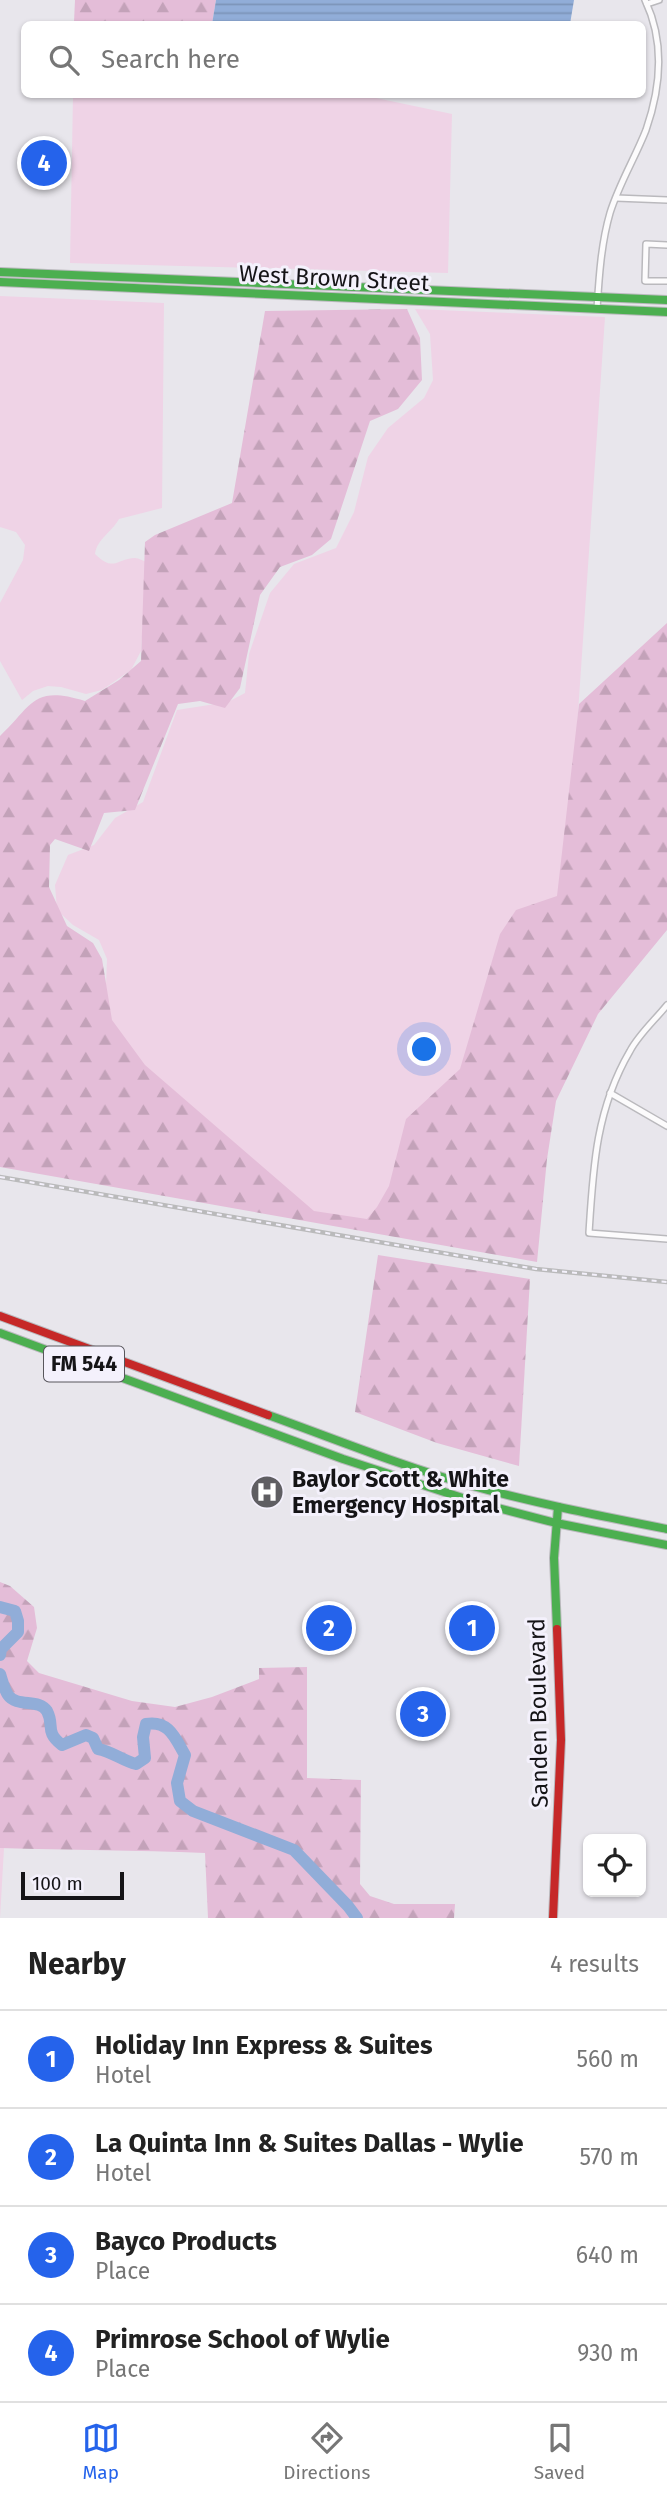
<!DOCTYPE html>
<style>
body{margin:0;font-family:"Fira Sans",sans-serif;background:#f6f6f6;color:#222}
.controls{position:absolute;right:21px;bottom:21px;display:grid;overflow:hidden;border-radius:10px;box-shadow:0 2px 5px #0004}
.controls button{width:63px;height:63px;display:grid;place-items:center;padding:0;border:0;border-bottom:2px solid #e0e0e0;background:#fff;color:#222;font:35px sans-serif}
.scale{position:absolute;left:21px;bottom:18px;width:103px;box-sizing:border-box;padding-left:7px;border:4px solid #151417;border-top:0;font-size:19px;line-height:24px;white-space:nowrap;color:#151417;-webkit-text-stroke:5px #f4f1fc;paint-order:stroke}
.you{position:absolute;left:425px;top:1050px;width:24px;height:24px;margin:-18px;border:5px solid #fff;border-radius:50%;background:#1a73e8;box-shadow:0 0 0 10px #1a73e833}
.badge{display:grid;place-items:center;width:46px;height:46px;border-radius:50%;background:#2563eb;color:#fff;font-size:23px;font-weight:700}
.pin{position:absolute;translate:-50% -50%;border:4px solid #fff;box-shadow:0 2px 7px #0006}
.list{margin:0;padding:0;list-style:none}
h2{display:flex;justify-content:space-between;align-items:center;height:91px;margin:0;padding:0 28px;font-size:30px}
h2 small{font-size:23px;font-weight:400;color:#767676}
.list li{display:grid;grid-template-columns:46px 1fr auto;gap:21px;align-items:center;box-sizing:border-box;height:98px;padding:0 28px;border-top:2px solid #e0e0e0}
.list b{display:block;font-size:26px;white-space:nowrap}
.list p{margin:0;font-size:23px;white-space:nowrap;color:#767676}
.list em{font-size:23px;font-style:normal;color:#767676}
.icon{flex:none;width:38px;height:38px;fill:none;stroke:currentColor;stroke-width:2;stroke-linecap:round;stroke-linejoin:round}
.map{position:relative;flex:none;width:667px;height:1918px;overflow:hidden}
.search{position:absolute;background:#fff;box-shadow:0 2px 5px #0004;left:21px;right:21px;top:21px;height:77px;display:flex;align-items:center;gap:18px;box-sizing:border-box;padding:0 24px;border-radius:10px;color:#767676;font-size:26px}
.sheet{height:483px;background:#fff}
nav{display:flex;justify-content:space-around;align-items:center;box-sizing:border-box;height:98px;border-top:2px solid #e0e0e0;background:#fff;font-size:19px;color:#767676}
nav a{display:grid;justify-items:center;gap:4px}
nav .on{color:#2563eb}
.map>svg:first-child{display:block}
</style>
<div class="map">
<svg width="667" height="1918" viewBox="0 0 667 1918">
<defs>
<pattern id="forest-firs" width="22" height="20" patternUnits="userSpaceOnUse" patternTransform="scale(1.75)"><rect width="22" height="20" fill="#e4bdd8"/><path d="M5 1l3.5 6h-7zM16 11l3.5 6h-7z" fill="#c3a2b9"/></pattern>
<pattern id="water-rules" width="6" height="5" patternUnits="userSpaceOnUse" patternTransform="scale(1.75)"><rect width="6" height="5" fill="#91add8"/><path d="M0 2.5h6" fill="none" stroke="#7c94b9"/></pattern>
</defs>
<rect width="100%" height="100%" fill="#e8e6ec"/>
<!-- green -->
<g fill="#efd3e6">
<polygon points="362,95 452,114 448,273 70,263 73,95"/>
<path d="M0 296 164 303 162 508 119 519C112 532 97 539 95 554 114 573 118 558 135 558 139 558 143 561 147 562L141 651 131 670 102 690 86 694 61 687 48 686 33 691 22 700 0 661V603L23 560 25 545 16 532 0 527Z"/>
<polygon points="415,309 605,317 563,933 442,1239 47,1165 105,1012 107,959 99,940 73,925 57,910 55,885 68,855 94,845 115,818 143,802 177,710 228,702 245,693 249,654 270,593 294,564 336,548 354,512 368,457 388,428 424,398 433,380 430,334"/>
<polygon points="0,1848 4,1848 0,1918"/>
</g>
<!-- forest -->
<g fill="url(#forest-firs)">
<polygon points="75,0 216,0 212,24 98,24 74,22"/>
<path d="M407 309 420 338 422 380 398 409 370 421 331 539 312 555 280 567 260 595 240 688 225 708 200 701 178 704 135 810 104 813 89 851 55 839 50 845 49 887 67 926 93 943 102 959 112 1020 145 1065 314 1211 367 1219 377 1207 389 1186 406 1119 460 1069 500 934 516 910 557 896 579 704 667 623V930L598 1014 556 1101 547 1159 537 1262 0 1167V736C33 705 32 685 85 701L119 680 141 661 145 542 155 535 232 503 265 311Z"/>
<polygon points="378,1255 530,1279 519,1466 437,1443 355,1412"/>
<path d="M0 1582 10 1586 34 1607 37 1628 27 1661 39 1673 132 1701 175 1707 212 1697 259 1679V1668L307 1667V1778L361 1780 360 1884 370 1896 394 1904H455L454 1918H208L205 1853C137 1850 68 1850 0 1848Z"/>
</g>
<!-- water -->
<polygon fill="url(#water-rules)" points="216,0 574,0 570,24 212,24"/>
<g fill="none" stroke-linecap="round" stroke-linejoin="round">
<!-- river -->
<g stroke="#91add8" stroke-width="12">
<polyline points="0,1607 15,1611 18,1621 18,1632 1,1649 0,1655"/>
<path d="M0 1674C2 1680 4 1689 8 1695 17 1708 39 1698 47 1711 55 1726 44 1731 62 1745L86 1735 93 1738 98 1749C111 1751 123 1761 136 1764L145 1758 143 1737 146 1724C169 1720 175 1738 185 1755L177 1783 180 1801 193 1811 294 1850 348 1906 357 1918"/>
</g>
<defs>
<g id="street">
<polyline points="647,4 659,0"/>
<polyline points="616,198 667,200"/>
<polyline points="667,245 646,244 645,281 667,281"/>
<path d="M597 309C599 278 601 244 610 213 619 184 635 158 646 130 661 87 665 42 645 0"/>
<path d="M667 1005C655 1020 639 1034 630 1051 596 1109 593 1168 589 1233L667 1239"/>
<polyline points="610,1093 667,1126"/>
</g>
<g id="fast">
<polyline points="0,272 667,300"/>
<polyline points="0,282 667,312"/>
<polyline points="0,1333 343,1459 475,1502 556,1523 667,1545"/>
<path d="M268 1415C335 1439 401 1466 469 1485 534 1503 601 1516 667 1529"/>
<polyline points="557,1629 554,1558 558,1507"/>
</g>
<g id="jam">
<polyline points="0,1316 268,1415"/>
<polyline points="553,1918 561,1740 557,1629"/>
</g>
</defs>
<!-- street casing -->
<use href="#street" stroke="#bab9bd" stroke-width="8"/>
<!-- fast casing -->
<use href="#fast" stroke="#bab9bd" stroke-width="10"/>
<!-- jam casing -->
<use href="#jam" stroke="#bab9bd" stroke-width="10"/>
<!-- street -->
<use href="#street" stroke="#fcfbfc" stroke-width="5"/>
<!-- fast -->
<use href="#fast" stroke="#4caf50" stroke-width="8"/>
<!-- jam -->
<use href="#jam" stroke="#c62828" stroke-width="8"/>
<defs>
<polyline id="rail" points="0,1177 536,1269 667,1282"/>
</defs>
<!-- rail casing -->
<use href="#rail" stroke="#bababb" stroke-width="4.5"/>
<!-- rail -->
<use href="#rail" stroke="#f4f1fc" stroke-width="2" stroke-dasharray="5" stroke-linecap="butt"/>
</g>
<!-- icons -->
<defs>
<symbol id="hospital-disc" viewBox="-11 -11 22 22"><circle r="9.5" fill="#5f5e62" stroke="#f4f1fc"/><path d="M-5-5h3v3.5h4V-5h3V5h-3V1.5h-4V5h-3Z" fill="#fff"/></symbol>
</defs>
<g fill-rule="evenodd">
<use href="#hospital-disc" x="248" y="1473" width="38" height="38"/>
</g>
<g text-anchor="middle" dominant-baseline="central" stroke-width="6" stroke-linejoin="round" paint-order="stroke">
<!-- shield labels -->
<rect fill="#f4f1fc" stroke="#58565c" stroke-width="2" x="44" y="1346.5" width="80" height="35" rx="5"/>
<g font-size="21" font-weight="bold" fill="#151417">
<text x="84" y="1364">FM 544</text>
</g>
<!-- street labels -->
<g font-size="23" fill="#151417" stroke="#f4f1fc">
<text transform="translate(334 278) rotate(3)">West Brown Street</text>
<text transform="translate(538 1713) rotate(-91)">Sanden Boulevard</text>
</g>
<!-- poi labels -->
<g font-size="23" font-weight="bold" fill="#151417" stroke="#f4f1fc" text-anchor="start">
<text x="292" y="1479">Baylor Scott &amp; White<tspan x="292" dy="26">Emergency Hospital</tspan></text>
</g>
</g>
</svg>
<div class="controls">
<button><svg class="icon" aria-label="locate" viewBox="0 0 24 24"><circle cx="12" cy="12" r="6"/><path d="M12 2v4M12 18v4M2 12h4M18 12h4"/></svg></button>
</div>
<div class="scale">100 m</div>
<div class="you"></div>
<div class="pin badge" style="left:472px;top:1628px">1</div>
<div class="pin badge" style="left:329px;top:1628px">2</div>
<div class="pin badge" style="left:423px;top:1714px">3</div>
<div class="pin badge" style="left:44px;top:163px">4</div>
<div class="search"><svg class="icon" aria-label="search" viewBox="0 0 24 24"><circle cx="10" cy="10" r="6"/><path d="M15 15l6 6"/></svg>Search here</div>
</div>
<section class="sheet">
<h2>Nearby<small>4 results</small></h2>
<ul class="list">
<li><span class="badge">1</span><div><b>Holiday Inn Express &amp; Suites</b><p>Hotel</p></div><em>560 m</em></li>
<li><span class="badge">2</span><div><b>La Quinta Inn &amp; Suites Dallas - Wylie</b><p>Hotel</p></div><em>570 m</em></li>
<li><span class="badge">3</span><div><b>Bayco Products</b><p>Place</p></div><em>640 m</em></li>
<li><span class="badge">4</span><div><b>Primrose School of Wylie</b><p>Place</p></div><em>930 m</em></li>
</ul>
</section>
<nav>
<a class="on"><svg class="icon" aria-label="map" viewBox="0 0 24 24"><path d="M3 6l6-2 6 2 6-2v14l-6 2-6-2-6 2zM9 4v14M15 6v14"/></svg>Map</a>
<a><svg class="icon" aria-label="directions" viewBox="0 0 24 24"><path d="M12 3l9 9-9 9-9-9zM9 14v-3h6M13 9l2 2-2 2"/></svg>Directions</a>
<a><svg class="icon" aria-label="saved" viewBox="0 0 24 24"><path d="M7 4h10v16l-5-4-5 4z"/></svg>Saved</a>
</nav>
